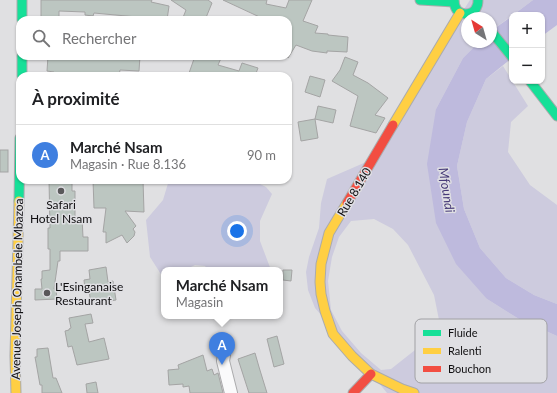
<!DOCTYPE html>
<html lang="fr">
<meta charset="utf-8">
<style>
body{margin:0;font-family:Lato,sans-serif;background:#f6f6f6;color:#202124}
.controls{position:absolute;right:12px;top:12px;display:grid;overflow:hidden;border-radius:8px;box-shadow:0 1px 3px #0004}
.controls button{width:36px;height:36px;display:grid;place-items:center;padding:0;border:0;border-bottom:1px solid #e0e0e0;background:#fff;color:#202124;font:20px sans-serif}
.compass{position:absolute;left:461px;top:12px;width:36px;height:36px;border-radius:50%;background:#fff;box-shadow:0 1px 3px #0004;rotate:323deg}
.you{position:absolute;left:237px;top:231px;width:14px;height:14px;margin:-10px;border:3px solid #fff;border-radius:50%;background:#1a73e8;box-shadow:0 0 0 6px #1a73e833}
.badge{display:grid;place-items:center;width:26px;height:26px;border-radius:50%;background:#0f766e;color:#fff;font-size:13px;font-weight:700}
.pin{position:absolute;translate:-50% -33px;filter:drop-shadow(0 1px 2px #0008)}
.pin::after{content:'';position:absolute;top:21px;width:14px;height:12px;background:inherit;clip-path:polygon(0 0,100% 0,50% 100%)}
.popup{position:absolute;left:161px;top:267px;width:122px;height:52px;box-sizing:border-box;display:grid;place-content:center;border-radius:8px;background:#fff;filter:drop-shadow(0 1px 3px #0005);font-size:13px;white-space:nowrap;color:#757577}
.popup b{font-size:15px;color:#202124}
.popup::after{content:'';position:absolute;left:50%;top:100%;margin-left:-8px;border:8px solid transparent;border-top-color:#fff}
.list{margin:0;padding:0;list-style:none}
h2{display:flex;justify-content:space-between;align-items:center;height:52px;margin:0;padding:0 16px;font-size:17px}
h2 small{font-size:13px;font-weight:400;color:#757577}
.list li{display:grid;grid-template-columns:26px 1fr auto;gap:12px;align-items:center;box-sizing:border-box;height:60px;padding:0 16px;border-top:1px solid #e0e0e0}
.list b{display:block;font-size:15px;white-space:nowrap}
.list p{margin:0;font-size:13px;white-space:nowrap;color:#757577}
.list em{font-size:13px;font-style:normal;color:#757577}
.icon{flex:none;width:22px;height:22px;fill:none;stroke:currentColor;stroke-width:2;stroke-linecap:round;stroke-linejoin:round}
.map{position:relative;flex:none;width:557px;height:393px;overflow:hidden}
.search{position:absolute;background:#fff;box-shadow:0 1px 3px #0004;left:16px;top:16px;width:276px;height:44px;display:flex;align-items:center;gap:10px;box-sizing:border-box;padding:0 14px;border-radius:12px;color:#757577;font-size:15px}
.panel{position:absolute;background:#fff;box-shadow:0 1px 3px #0004;left:16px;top:72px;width:276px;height:112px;border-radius:12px}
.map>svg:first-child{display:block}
</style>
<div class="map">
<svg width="557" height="393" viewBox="0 0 557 393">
<rect width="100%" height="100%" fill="#e0e0e2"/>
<!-- green -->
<g fill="#cdcbde" fill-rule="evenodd">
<path d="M470 0H533L491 31V18H467V42H479L463 58 436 109 487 299 519 319 557 336V393H387L357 356 315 308 308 290 306 272 309 257 319 228 321 203 327 179 373 159 441 45ZM374 219 393 229 408 245 434 295 439 320 429 339 391 369 381 370 361 353 342 331 331 310 328 281 332 257 339 237 351 221Z"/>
<polygon points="503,66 528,106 511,122 508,152 530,185 557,205 557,304 534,295 506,278 480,248 464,209 457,166 467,122 486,79"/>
<polygon points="169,180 252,180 266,187 272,194 260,221 260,241 271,270 208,270 205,266 195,265 185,270 164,270 164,279 150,257 146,220 163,200"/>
</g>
<!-- water -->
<g fill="#bebadd">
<polygon points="533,0 557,0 557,25 542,36 542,15 513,15"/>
<polygon points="512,16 512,58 486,79 467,122 457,166 464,209 480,248 506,278 534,295 557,304 557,336 519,319 487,299 456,264 436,223 427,164 436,109 463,58 479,42 491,42 491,31"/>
</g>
<!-- building -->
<g fill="#bcc6c1" stroke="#a4a4a4">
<polygon points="41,0 152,0 151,2 169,6 167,20 137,20 137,17 94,13 93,16 85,15 85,12 59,11 59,19 41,19"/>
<polygon points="171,0 208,0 212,3 205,20 182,20 186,10"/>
<polygon points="223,0 267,0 266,4 286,8 289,0 312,0 303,21 318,26 315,33 328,34 328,35 348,37 347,52 327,51 327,53 312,51 296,45 288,58 288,20 266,20"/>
<polygon points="48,56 140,56 139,71 120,70 119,76 62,76 63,74 54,74 54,72 47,71"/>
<polygon points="195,56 222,56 218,65 239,71 242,63 258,68 255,76 188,76"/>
<polygon points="345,57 358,62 353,75 368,83 388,98 375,115 385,118 376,133 350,126 358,96 332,81 340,70"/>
<polygon points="310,76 325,80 320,97 305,92"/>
<polygon points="318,106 336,110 333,123 315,119"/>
<polygon points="315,119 318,138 301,141 298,122"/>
<rect x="0" y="150" width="8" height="22"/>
<polygon points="49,180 72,180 72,191 75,191 75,218 82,218 83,237 88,237 88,251 60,251 60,261 58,261 54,289 56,289 57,299 35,300 35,289 42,289 41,279 42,279 42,271 50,270 50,249 48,249 48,228 50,228"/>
<polygon points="93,180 143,180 144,212 125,211 136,226 133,229 135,232 134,236 127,243 122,235 106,243 106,232 103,232 106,208 94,208"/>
<polygon points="106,267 108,282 113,281 116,300 91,304 89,290 85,290 84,280 90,279 89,270"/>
<polygon points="283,270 292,270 291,281 283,280"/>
<polygon points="91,314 93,323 85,324 89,342 104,338 109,359 77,365 72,346 68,347 65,331 69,330 69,329 71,328 69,318"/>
<polygon points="277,336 284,364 274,367 267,339"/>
<polygon points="48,348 53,378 56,378 62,393 42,393 42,385 40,385 35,357 37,357 37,349"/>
<polygon points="255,353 259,367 267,393 249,393 238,359"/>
<polygon points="203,355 207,371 212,369 214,375 218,373 223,393 190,393 189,386 183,387 183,384 169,385 168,370 179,369 178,365"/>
<polygon points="96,382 98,393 87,393 86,384"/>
</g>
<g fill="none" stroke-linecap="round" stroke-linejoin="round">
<defs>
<polyline id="street" points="223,349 224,355 223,361 231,393"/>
<g id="fast">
<polyline points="22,0 22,20"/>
<polyline points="420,0 454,2"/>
<path d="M454 0C454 2 454 4 455 6 458 17 474 16 477 6 478 5 478 1 478 0"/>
<polyline points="491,31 512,57"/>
<polyline points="22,56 22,76"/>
<polyline points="530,81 557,116"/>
<polyline points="19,201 20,138"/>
</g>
<g id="slow">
<polyline points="393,125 460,13"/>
<polyline points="347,203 329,233 321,264 320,282 321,294 325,311 333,334 352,356 371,374 402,389 414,393"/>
<polyline points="16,393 15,356 19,201"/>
</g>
<g id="jam">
<polyline points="347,203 393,125"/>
<polyline points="353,393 371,374"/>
</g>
</defs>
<!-- street casing -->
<use href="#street" stroke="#ababad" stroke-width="14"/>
<!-- fast casing -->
<use href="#fast" stroke="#ababad" stroke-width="11"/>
<!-- slow casing -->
<use href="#slow" stroke="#ababad" stroke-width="11"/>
<!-- jam casing -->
<use href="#jam" stroke="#ababad" stroke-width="11"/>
<!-- street -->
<use href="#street" stroke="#fafafb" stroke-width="12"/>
<!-- fast -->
<use href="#fast" stroke="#16e098" stroke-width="9"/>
<!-- slow -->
<use href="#slow" stroke="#ffcf43" stroke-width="9"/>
<!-- jam -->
<use href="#jam" stroke="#f24e42" stroke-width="9"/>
</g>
<!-- markers -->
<g fill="#59585a" stroke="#dfdfe3" stroke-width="1.5">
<circle cx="61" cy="191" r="4"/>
<circle cx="47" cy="293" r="4"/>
</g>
<g text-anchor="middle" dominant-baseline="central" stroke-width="3" stroke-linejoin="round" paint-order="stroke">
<!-- street labels -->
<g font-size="12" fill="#100f11" stroke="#dfdfe3">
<text transform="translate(354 192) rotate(-59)">Rue 8.140</text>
<text transform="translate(17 289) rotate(-89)">Avenue Joseph Onambele Mbazoa</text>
</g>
<!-- poi labels -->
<g font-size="12" fill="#100f11" stroke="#dfdfe3">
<text x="61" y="204">Safari<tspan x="61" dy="14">Hotel Nsam</tspan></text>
<text x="55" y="286" text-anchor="start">L'Esinganaise<tspan x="55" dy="14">Restaurant</tspan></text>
</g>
<!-- water labels -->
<g font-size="13" font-style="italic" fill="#463a78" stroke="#dfdfe3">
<text transform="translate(447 190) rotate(81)">Mfoundi</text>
</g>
</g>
<!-- legend -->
<rect x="415" y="319" width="132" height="64" rx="6" fill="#dfdfe3" stroke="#a1a1a4" stroke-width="1"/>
<rect x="423" y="330" width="18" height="6" fill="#16e098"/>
<rect x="423" y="348" width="18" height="6" fill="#ffcf43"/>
<rect x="423" y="366" width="18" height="6" fill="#f24e42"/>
<g font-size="11" fill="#100f11">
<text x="448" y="337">Fluide</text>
<text x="448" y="355">Ralenti</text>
<text x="448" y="373">Bouchon</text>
</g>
</svg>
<div class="controls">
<button>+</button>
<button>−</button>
</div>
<svg class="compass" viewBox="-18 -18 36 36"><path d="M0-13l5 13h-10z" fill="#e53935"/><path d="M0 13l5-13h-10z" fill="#757577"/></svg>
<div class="you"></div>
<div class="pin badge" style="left:222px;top:365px;background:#3f7fe0">A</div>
<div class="popup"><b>Marché Nsam</b>Magasin</div>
<div class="search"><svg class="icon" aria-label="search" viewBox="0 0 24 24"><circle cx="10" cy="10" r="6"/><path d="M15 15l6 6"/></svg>Rechercher</div>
<section class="panel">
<h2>À proximité<small></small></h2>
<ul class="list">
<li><span class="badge" style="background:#3f7fe0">A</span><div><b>Marché Nsam</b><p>Magasin · Rue 8.136</p></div><em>90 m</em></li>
</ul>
</section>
</div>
